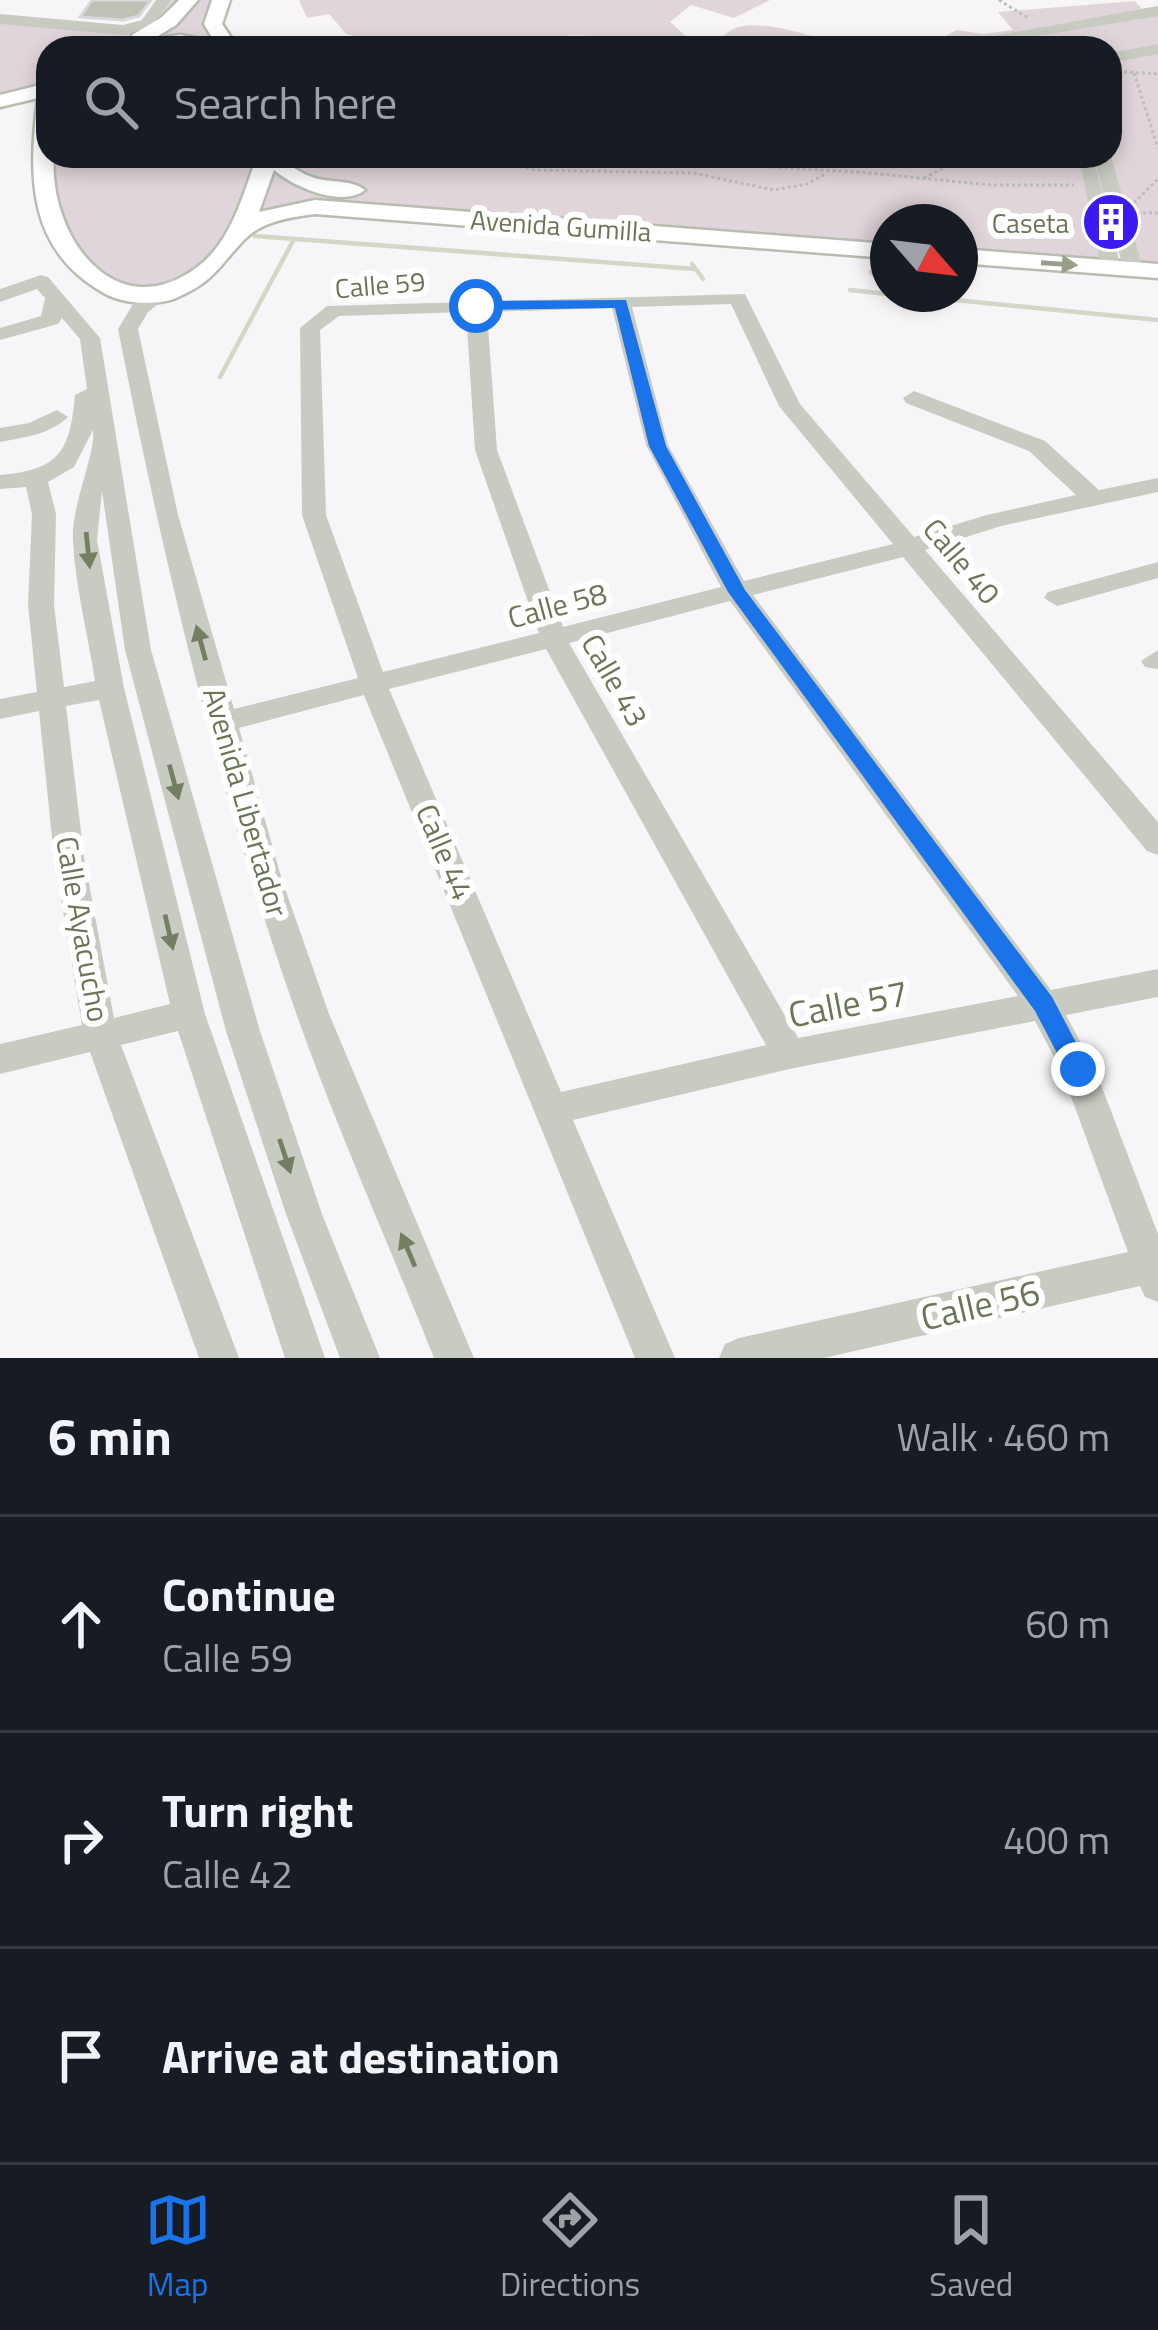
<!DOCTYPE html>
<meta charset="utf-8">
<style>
body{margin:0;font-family:"Titillium Web",sans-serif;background:#20242c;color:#f1f3f6}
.compass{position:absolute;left:870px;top:204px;width:108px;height:108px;border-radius:50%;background:#171b24;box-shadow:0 6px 18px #0003;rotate:118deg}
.stop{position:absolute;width:36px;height:36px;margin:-27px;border:9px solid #1a73e8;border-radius:50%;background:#fff}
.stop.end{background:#1a73e8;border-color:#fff;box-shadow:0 3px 12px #0008}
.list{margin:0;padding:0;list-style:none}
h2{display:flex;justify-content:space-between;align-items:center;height:156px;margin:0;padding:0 48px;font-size:51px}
h2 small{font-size:39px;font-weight:400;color:#9ea1a6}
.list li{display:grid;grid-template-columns:78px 1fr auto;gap:36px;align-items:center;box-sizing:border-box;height:216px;padding:0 48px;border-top:3px solid #363941}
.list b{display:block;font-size:45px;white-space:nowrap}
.list p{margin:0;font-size:39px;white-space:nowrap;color:#9ea1a6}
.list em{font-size:39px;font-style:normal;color:#9ea1a6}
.icon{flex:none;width:66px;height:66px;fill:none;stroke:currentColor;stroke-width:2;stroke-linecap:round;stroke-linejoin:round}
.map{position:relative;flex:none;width:1158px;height:1358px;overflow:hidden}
.search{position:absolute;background:#171b24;box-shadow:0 6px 18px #0003;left:36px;right:36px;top:36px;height:132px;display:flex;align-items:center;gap:30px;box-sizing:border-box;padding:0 42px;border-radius:36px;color:#9ea1a6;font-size:45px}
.sheet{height:804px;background:#171b24}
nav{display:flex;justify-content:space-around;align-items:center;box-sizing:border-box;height:168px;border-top:3px solid #363941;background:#171b24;font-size:33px;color:#9ea1a6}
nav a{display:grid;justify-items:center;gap:6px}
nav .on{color:#1a73e8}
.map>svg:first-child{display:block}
</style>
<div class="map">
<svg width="1158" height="1358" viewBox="0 0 1158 1358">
<rect width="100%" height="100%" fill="#f8f5f8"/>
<!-- green -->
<g fill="#e0d5da">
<polygon points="164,0 220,0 214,11 227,48 48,48 48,89 0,101 0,19 137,27"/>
<path d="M299 0H770L734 18 691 5 670 22C679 29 688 41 700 43 716 45 721 36 733 29 754 17 815 36 835 44L658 48 661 41 640 39 638 48H594L600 38C583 33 532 36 516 45L543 48 379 43 346 34 329 14 307 18Z"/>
<polygon points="1135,1 1142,9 1158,6 1158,271 1134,269 1128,248 1105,247 1109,267 960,255 960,222 888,222 888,250 316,206 251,217 269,161 278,166 269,156 1110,156 1110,48 863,48 938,40 957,30 983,34 1013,30 998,12"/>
<path d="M48 102V156H264C224 355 0 342 48 102Z"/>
</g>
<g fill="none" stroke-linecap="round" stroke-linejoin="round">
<!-- stream -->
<g stroke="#d4d6c8" stroke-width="4.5">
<polyline points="255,236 695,269"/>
<polyline points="692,264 703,279"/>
<polyline points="871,272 888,286"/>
<polyline points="850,290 888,294"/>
<polyline points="893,294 1158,320"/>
<polyline points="220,377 294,239"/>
</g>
</g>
<!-- building -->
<polygon fill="#bec1b5" stroke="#d9d7da" stroke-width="3" points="92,0 151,0 139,16 123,20 80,17"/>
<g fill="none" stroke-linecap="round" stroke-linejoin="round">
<defs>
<g id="major">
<polygon points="179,0 198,0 176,25 153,39 180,35 214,41 204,24 212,0 230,0 222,24 238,48 115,48 131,41 132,35 162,17"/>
<path d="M48 83V156H54C48 234 114 328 196 268 231 243 243 195 257 156 289 156 285 166 309 176 328 184 349 178 365 190 342 208 294 187 274 170L259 212 315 200 888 244V258L315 214C292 217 263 221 246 238 218 266 217 280 176 298 157 306 122 304 104 293 27 250 28 176 38 98L0 107V95Z"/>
<polygon points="960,249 1158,264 1158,278 960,263"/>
</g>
</defs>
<!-- major casing -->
<use href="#major" stroke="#b8bcb1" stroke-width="5"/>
<!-- path -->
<g stroke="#bdbfb8" stroke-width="3" stroke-dasharray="3 3" stroke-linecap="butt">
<polyline points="999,0 1028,18"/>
<polyline points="1124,72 1158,74"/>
<polyline points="1134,73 1158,148"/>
<polyline points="507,156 512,164 534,170 693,173 774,190 807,184 827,173"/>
<polyline points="575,156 859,172 991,185 1074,185"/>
<polyline points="721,156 732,164"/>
<polyline points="993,156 1069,166"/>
<polyline points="924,178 963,158 980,156"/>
<polyline points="1134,203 1158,179"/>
<polyline points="1137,213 1158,213"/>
</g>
<!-- minor -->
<g fill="#c8cbc2" fill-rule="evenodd">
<polygon points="156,0 171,0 152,26 124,35 0,24 0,14 123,25 142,20"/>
<polygon points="1158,6 1158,16 964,48 928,48"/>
<polygon points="1158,44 1158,54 1110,63 1110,53"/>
<polygon points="1110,153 1143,269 1133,275 1123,269 1094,156"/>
<polygon points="1079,156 1094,160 1121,268 1118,272 1101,268"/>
<path d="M41 275 48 277 100 338 151 650 260 1031 322 1214 380 1358H340L286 1214 226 1031 125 650 102 491 97 540 124 688 205 1014 325 1358H285L178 1031 121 1045 239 1358H199L90 1052 0 1074V1044L82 1025 54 857 39 711 0 719V699L37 692 28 605 32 514 26 487 0 489V475C59 470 70 452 75 395L87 389 80 339 62 318 58 324 0 340V328L41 316 45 298 37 289 0 302V289ZM93 430C96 453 71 506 73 540 75 586 88 635 95 681L64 687 54 605 56 514 48 482 74 467ZM99 700 170 1004 114 1018 84 857 66 706Z"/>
<path d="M173 278 183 284 148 312 138 329 178 515 234 709 358 678 302 515 300 328 327 306 745 294 800 404 914 537 987 515 1076 495 1029 451 906 403 903 398 914 391 1045 441 1099 490 1158 478V492L1001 526 925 550 1158 822V855L1147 851 903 557 753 595 1051 990 1158 969V997L1066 1015 1095 1069 1158 1234V1302L1145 1297 1140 1286 824 1358H719L725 1344 739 1338 1128 1252 1062 1072 1035 1021 789 1069 573 1120 675 1358H635L364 695 239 728 282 880 329 1014 474 1358H434C388 1242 336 1127 295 1010 217 788 163 559 118 329L133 304ZM731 304 779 406 893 544 744 581 668 445 632 307ZM612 308 646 445 721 587 563 627 497 450 487 312ZM466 312 475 450 539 633 383 672 326 515 320 330 339 316ZM730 601 1018 996 798 1038 569 643ZM546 649 766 1045 561 1092 389 689Z"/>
<path d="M57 410 68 417C49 435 25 437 0 442V428L29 423Z"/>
<polygon points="1158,562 1158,578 1057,606 1044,598 1048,592"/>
<polygon points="1158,650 1158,669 1145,667 1141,661"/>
</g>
<!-- major -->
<use href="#major" fill="#fff" fill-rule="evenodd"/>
</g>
<!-- one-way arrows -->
<defs><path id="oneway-solid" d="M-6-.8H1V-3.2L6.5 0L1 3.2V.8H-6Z" transform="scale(3)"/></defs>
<use fill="#979f8a" href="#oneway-solid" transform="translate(1059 264) rotate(4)"/>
<g fill="#747e63">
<use href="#oneway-solid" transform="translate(88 550) rotate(84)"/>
<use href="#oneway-solid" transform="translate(201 643) rotate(-105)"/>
<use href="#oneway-solid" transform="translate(174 782) rotate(75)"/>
<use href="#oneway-solid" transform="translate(169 932) rotate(77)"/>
<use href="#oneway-solid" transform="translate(285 1156) rotate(72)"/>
<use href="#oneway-solid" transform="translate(408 1250) rotate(-113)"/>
</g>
<!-- route -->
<polygon fill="#1a73e8" points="626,300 666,446 745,590 1052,997 1090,1069 1086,1076 1069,1076 1035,1011 728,592 649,446 615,308 476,310 469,306 476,301"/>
<!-- icons -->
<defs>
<symbol id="building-disc" viewBox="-11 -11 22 22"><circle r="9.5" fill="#3b1bf2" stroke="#fff"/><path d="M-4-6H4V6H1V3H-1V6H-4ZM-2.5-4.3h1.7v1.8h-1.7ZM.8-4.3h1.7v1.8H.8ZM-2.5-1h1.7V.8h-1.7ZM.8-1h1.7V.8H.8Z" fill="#fff"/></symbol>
</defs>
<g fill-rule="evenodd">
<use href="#building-disc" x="1078" y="189" width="66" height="66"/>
</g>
<g text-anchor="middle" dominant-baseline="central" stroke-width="12" stroke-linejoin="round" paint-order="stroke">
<!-- far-poi labels -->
<g font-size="27" fill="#6b7658" stroke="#fff" text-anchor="end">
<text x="1069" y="222">Caseta</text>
</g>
<!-- far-street labels -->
<g font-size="27" fill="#6b7658" stroke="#fff">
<text transform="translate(561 225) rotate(4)">Avenida Gumilla</text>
<text transform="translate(380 284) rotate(-5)">Calle 59</text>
</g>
<!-- street labels -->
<g font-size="30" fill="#6b7658" stroke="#fff">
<text transform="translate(962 561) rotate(50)">Calle 40</text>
<text transform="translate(557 605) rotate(-15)">Calle 58</text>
<text transform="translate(615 680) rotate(60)">Calle 43</text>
<text transform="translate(246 802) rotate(74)">Avenida Libertador</text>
<text transform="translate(445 852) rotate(67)">Calle 44</text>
<text transform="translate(83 929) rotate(80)">Calle Ayacucho</text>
</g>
<!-- near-street labels -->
<g font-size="36" fill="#6b7658" stroke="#fff">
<text transform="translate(848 1003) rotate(-11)">Calle 57</text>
<text transform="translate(980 1304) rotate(-13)">Calle 56</text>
</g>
</g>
</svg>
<svg class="compass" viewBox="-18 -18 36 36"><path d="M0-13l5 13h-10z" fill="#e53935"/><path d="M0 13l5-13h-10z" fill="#9ea1a6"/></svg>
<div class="stop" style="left:476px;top:306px"></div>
<div class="stop end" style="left:1078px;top:1069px"></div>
<div class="search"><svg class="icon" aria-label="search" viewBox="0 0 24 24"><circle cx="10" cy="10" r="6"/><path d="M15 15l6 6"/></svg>Search here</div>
</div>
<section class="sheet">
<h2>6 min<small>Walk · 460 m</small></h2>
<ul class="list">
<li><svg class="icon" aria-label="ahead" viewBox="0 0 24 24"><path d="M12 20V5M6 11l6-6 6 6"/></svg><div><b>Continue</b><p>Calle 59</p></div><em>60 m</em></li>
<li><svg class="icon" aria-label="right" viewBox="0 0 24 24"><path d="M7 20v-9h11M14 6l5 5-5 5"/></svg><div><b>Turn right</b><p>Calle 42</p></div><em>400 m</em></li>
<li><svg class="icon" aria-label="arrive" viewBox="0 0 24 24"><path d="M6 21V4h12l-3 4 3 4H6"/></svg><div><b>Arrive at destination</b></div></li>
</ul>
</section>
<nav>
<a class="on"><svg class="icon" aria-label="map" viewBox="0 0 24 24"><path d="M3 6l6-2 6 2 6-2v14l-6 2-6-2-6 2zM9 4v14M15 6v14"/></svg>Map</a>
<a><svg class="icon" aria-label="directions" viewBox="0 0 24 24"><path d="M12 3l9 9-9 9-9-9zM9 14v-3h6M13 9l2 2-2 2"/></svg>Directions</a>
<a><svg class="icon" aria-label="saved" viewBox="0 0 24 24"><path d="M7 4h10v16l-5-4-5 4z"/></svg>Saved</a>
</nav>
